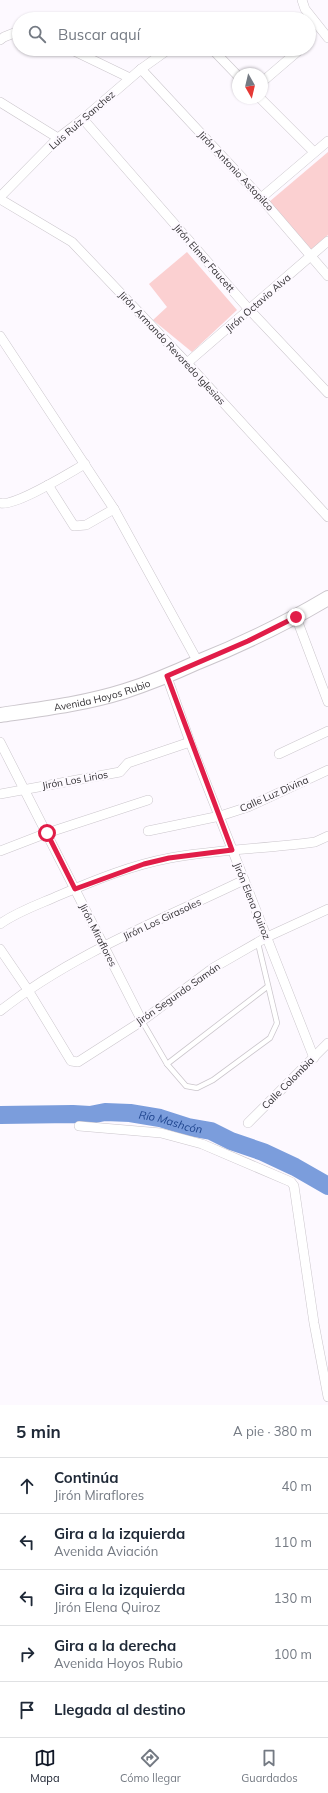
<!DOCTYPE html>
<html lang="es">
<meta charset="utf-8">
<style>
body{margin:0;font-family:Mulish,sans-serif;background:#f2f2f3;color:#1f2937}
.compass{position:absolute;left:232px;top:68px;width:36px;height:36px;border-radius:50%;background:#fff;box-shadow:0 1px 3px #0004;rotate:172deg}
.stop{position:absolute;width:12px;height:12px;margin:-9px;border:3px solid #e11d48;border-radius:50%;background:#fff}
.stop.end{background:#e11d48;border-color:#fff;box-shadow:0 1px 4px #0008}
.list{margin:0;padding:0;list-style:none}
h2{display:flex;justify-content:space-between;align-items:center;height:52px;margin:0;padding:0 16px;font-size:17px}
h2 small{font-size:13px;font-weight:400;color:#747a83}
.list li{display:grid;grid-template-columns:26px 1fr auto;gap:12px;align-items:center;box-sizing:border-box;height:56px;padding:0 16px;border-top:1px solid #e0e1e3}
.list b{display:block;font-size:15px;white-space:nowrap}
.list p{margin:0;font-size:13px;white-space:nowrap;color:#747a83}
.list em{font-size:13px;font-style:normal;color:#747a83}
.icon{flex:none;width:22px;height:22px;fill:none;stroke:currentColor;stroke-width:2;stroke-linecap:round;stroke-linejoin:round}
.map{position:relative;flex:none;width:328px;height:1405px;overflow:hidden}
.search{position:absolute;background:#fff;box-shadow:0 1px 3px #0004;left:12px;right:12px;top:12px;height:44px;display:flex;align-items:center;gap:10px;box-sizing:border-box;padding:0 14px;border-radius:22px;color:#747a83;font-size:15px}
.sheet{height:332px;background:#fff}
nav{display:flex;justify-content:space-around;align-items:center;box-sizing:border-box;height:56px;border-top:1px solid #e0e1e3;background:#fff;font-size:11px;color:#747a83}
nav a{display:grid;justify-items:center;gap:2px}
nav .on{color:#111827}
.map>svg:first-child{display:block}
</style>
<div class="map">
<svg width="328" height="1405" viewBox="0 0 328 1405">
<rect width="100%" height="100%" fill="#fdf9ff"/>
<!-- green -->
<g fill="#fbd0d1">
<polygon points="328,152 328,235 311,250 269,202"/>
<polygon points="187,252 237,310 192,352 153,320 167,307 149,284"/>
</g>
<g fill="none" stroke-linecap="round" stroke-linejoin="round">
<!-- river -->
<path stroke="#7b9ddc" stroke-width="18" id="s1" d="M0 1115 73 1114 90 1115 105 1112 130 1113 160 1118 188 1127 211 1131 231 1141 263 1152 295 1167 328 1186"/>
<defs>
<g id="service">
<polyline points="142,1021 167,1064 186,1086 197,1088 213,1080 270,1038 277,1023 258,943"/>
<polyline points="167,1064 267,987"/>
</g>
<g id="minor">
<polyline points="302,0 305,9 328,38"/>
<polyline points="0,40 4,37 19,31"/>
<polyline points="70,49 130,78"/>
<polyline points="212,49 238,76"/>
<polyline points="141,69 261,198 328,276"/>
<polyline points="262,82 297,52"/>
<polyline points="260,98 314,152"/>
<polyline points="0,102 58,138"/>
<polyline points="83,119 246,306 328,393"/>
<polyline points="0,197 58,138 83,119 141,69 169,49"/>
<polyline points="261,198 328,141"/>
<polyline points="0,199 72,242 187,363 328,517"/>
<polyline points="0,336 114,509 198,662"/>
<polyline points="187,363 328,241"/>
<polyline points="48,485 74,526 86,525 114,509"/>
<path d="M0 503C15 507 69 473 85 464"/>
<polyline points="296,617 328,702"/>
<polyline points="167,677 190,742 314,1058"/>
<polyline points="0,742 142,1021"/>
<polyline points="279,754 328,731"/>
<polyline points="0,794 120,772 128,763 190,742"/>
<polyline points="148,831 220,816 248,807 328,770"/>
<polyline points="0,851 47,833 148,800"/>
<path d="M0 924C18 911 40 904 60 895 95 880 132 865 170 858 217 849 266 849 315 842L328 836"/>
<polyline points="0,949 28,990 71,1061 78,1062 142,1021 213,968 267,937 328,909"/>
<path d="M0 1011C72 954 161 920 244 880"/>
<polyline points="248,1123 328,1043"/>
<polyline points="79,1126 161,1133 202,1144 291,1182 294,1186 314,1323 328,1397"/>
</g>
<g id="primary">
<path id="s2" d="M0 715C42 709 84 704 125 691 150 683 174 673 198 662 243 644 286 623 328 598"/>
</g>
</defs>
<!-- service casing -->
<use href="#service" stroke="#cbc6cc" stroke-width="6"/>
<!-- minor casing -->
<use href="#minor" stroke="#cbc6cc" stroke-width="10"/>
<!-- primary casing -->
<use href="#primary" stroke="#cbc6cc" stroke-width="16"/>
<!-- service -->
<use href="#service" stroke="#fff" stroke-width="4.5"/>
<!-- minor -->
<use href="#minor" stroke="#fff" stroke-width="9"/>
<!-- primary -->
<use href="#primary" stroke="#fff" stroke-width="14"/>
</g>
<g fill="none" stroke-linecap="round" stroke-linejoin="round">
<!-- route -->
<polyline stroke="#e11d48" stroke-width="5" points="47,833 75,889 144,864 169,858 232,850 167,676 248,641 296,617"/>
</g>
<g text-anchor="middle" dominant-baseline="central" stroke-width="4" stroke-linejoin="round" paint-order="stroke">
<!-- street labels -->
<g font-size="10" fill="#333134" stroke="#fdf9ff">
<text transform="translate(82 120) rotate(-41)">Luis Ruiz Sanchez</text>
<text transform="translate(236 171) rotate(47)">Jirón Antonio Astopilco</text>
<text transform="translate(204 258) rotate(49)">Jirón Elmer Faucett</text>
<text transform="translate(258 303) rotate(-41)">Jirón Octavio Alva</text>
<text transform="translate(172 348) rotate(47)">Jirón Armando Revoredo Iglesias</text>
<text stroke="none"><textPath href="#s2" startOffset="104">Avenida Hoyos Rubio</textPath></text>
<text transform="translate(75 780) rotate(-10)">Jirón Los Lirios</text>
<text transform="translate(274 794) rotate(-24)">Calle Luz Divina</text>
<text transform="translate(252 901) rotate(68)">Jirón Elena Quiroz</text>
<text transform="translate(162 919) rotate(-25)">Jirón Los Girasoles</text>
<text transform="translate(98 935) rotate(63)">Jirón Miraflores</text>
<text transform="translate(178 994) rotate(-35)">Jirón Segundo Samán</text>
<text transform="translate(288 1083) rotate(-45)">Calle Colombia</text>
</g>
<!-- water labels -->
<g font-size="11" font-style="italic" fill="#1e448e" stroke="#fdf9ff">
<text stroke="none"><textPath href="#s1" startOffset="172">Río Mashcón</textPath></text>
</g>
</g>
</svg>
<svg class="compass" viewBox="-18 -18 36 36"><path d="M0-13l5 13h-10z" fill="#e53935"/><path d="M0 13l5-13h-10z" fill="#747a83"/></svg>
<div class="stop" style="left:47px;top:833px"></div>
<div class="stop end" style="left:296px;top:617px"></div>
<div class="search"><svg class="icon" aria-label="search" viewBox="0 0 24 24"><circle cx="10" cy="10" r="6"/><path d="M15 15l6 6"/></svg>Buscar aquí</div>
</div>
<section class="sheet">
<h2>5 min<small>A pie · 380 m</small></h2>
<ul class="list">
<li><svg class="icon" aria-label="ahead" viewBox="0 0 24 24"><path d="M12 20V5M6 11l6-6 6 6"/></svg><div><b>Continúa</b><p>Jirón Miraflores</p></div><em>40 m</em></li>
<li><svg class="icon" aria-label="left" viewBox="0 0 24 24"><path d="M17 20v-9H6M10 6l-5 5 5 5"/></svg><div><b>Gira a la izquierda</b><p>Avenida Aviación</p></div><em>110 m</em></li>
<li><svg class="icon" aria-label="left" viewBox="0 0 24 24"><path d="M17 20v-9H6M10 6l-5 5 5 5"/></svg><div><b>Gira a la izquierda</b><p>Jirón Elena Quiroz</p></div><em>130 m</em></li>
<li><svg class="icon" aria-label="right" viewBox="0 0 24 24"><path d="M7 20v-9h11M14 6l5 5-5 5"/></svg><div><b>Gira a la derecha</b><p>Avenida Hoyos Rubio</p></div><em>100 m</em></li>
<li><svg class="icon" aria-label="arrive" viewBox="0 0 24 24"><path d="M6 21V4h12l-3 4 3 4H6"/></svg><div><b>Llegada al destino</b></div></li>
</ul>
</section>
<nav>
<a class="on"><svg class="icon" aria-label="map" viewBox="0 0 24 24"><path d="M3 6l6-2 6 2 6-2v14l-6 2-6-2-6 2zM9 4v14M15 6v14"/></svg>Mapa</a>
<a><svg class="icon" aria-label="directions" viewBox="0 0 24 24"><path d="M12 3l9 9-9 9-9-9zM9 14v-3h6M13 9l2 2-2 2"/></svg>Cómo llegar</a>
<a><svg class="icon" aria-label="saved" viewBox="0 0 24 24"><path d="M7 4h10v16l-5-4-5 4z"/></svg>Guardados</a>
</nav>
